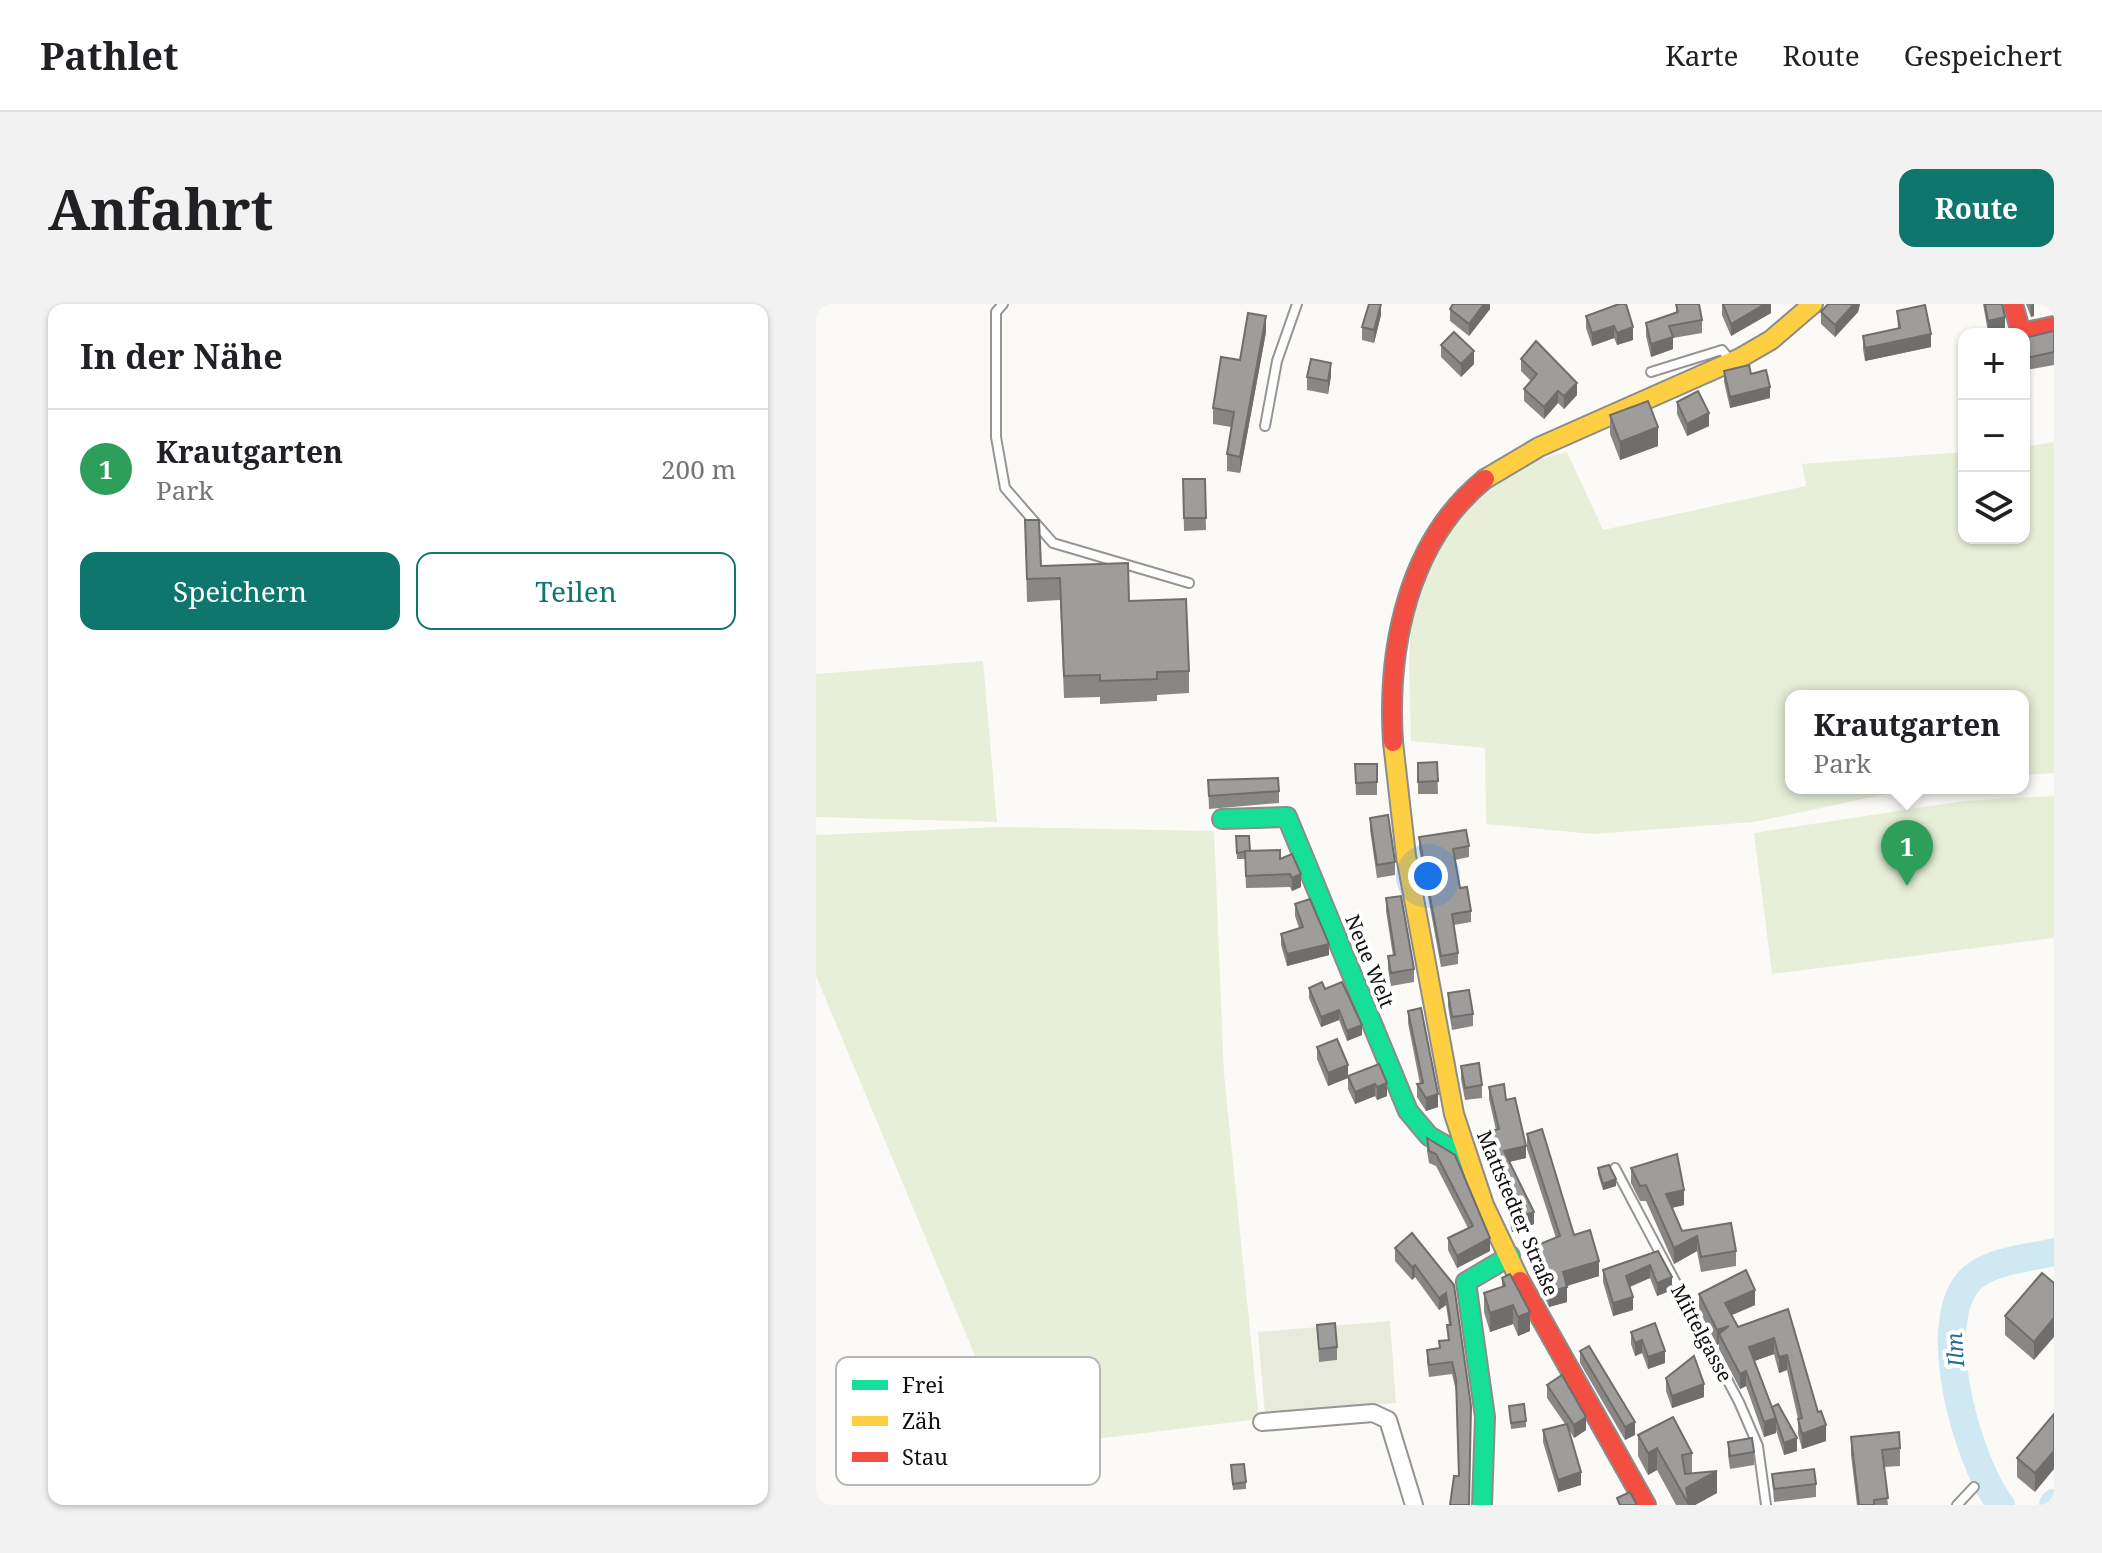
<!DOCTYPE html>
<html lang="de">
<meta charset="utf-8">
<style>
body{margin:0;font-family:"Noto Serif",serif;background:#f2f2f2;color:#202124}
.controls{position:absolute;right:24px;top:24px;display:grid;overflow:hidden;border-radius:16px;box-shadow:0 2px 6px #0004}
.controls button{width:72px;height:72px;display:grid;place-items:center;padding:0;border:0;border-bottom:2px solid #e0e0e0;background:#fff;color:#202124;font:40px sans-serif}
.you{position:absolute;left:612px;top:572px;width:28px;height:28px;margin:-20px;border:6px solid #fff;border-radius:50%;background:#1a73e8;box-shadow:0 0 0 12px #1a73e833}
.badge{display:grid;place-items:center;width:52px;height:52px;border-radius:50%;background:#0f766e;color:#fff;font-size:26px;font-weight:700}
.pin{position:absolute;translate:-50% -66px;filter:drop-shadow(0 2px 4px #0008)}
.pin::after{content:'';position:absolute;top:42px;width:28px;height:24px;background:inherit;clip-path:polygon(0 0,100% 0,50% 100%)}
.popup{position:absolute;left:969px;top:386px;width:244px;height:104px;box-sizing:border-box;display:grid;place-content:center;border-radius:16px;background:#fff;filter:drop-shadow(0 2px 6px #0005);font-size:26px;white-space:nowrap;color:#757577}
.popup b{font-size:30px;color:#202124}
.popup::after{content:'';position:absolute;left:50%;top:100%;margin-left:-16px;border:16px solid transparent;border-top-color:#fff}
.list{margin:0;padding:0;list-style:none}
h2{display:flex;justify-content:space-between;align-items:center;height:104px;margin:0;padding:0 32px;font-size:34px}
h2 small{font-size:26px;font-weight:400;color:#757577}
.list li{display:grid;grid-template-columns:52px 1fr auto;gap:24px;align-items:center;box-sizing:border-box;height:120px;padding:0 32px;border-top:2px solid #e0e0e0}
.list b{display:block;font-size:30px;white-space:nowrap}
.list p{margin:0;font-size:26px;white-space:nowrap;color:#757577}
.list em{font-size:26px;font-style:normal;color:#757577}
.actions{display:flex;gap:16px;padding:24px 32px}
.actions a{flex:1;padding:18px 0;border:2px solid #0f766e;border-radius:16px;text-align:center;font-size:28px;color:#0f766e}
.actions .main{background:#0f766e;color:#fff}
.icon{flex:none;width:44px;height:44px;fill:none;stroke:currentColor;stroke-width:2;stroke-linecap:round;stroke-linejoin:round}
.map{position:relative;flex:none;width:1238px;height:1201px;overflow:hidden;border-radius:16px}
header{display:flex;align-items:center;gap:48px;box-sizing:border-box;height:112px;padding:0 40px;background:#fff;border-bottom:2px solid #e0e0e0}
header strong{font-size:38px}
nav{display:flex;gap:44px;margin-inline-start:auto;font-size:28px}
.intro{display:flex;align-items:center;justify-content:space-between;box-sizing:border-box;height:192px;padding:0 48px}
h1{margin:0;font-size:56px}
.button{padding:20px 36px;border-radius:16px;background:#0f766e;color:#fff;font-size:28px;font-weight:700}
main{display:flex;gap:48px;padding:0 48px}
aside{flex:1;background:#fff;border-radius:16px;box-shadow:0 2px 6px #0004}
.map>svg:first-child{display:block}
</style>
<header>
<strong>Pathlet</strong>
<nav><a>Karte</a><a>Route</a><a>Gespeichert</a></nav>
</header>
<div class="intro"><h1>Anfahrt</h1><a class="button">Route</a></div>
<main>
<aside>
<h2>In der Nähe<small></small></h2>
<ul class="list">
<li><span class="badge" style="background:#2e9e5b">1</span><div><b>Krautgarten</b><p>Park</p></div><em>200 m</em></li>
</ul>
<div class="actions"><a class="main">Speichern</a><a>Teilen</a></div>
</aside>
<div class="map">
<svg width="1238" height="1201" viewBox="0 0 1238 1201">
<rect width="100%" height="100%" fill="#fbfaf6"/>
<!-- green -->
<g fill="#e7efd8">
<path d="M1238 138V469L1207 471V392H975V484H1099L938 518 777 530 670 520 669 444 595 437C595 402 590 345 597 314 616 237 670 163 751 148L787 226 990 182 986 160 1148 148V234H1208V143Z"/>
<polygon points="167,357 181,518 0,513 0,370"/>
<polygon points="1238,492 1238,634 956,670 938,529 1148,497"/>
<polygon points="183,523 398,527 408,770 443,1115 198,1145 0,672 0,531"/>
</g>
<!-- cemetery -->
<polygon fill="#e8ebdb" points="574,1017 580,1099 449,1110 442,1028"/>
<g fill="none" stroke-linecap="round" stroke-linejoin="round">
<!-- river -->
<g stroke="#cfe8f2" stroke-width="28">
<path d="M1185 1201C1152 1160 1107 1007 1161 970 1182 956 1213 954 1238 948"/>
<polyline points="1237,1201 1238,1199"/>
</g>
<defs>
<g id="lane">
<polyline points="187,0 180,8 180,133 189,184 237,239 373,279"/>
<polyline points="835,68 906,46 914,56"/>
<polyline points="449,122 461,57 481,0"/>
<polyline points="799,864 923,1098 942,1142 950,1201"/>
<polyline points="1141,1201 1158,1183"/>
</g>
<polyline id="street" points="446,1118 557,1109 572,1116 598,1201"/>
<g id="fast">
<polyline points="406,515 471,513 592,807 613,832 651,854"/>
<polyline points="666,1201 669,1113 650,978 694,952"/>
</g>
<g id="slow">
<polyline points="669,175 723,143 924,54 955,36 997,0"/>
<polyline points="577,438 590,552 638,810 668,901 704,977"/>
</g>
<g id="jam">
<polyline points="1197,0 1205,29 1238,22"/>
<path d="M577 438C571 343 592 237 669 175"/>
<polyline points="704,977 830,1201"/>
</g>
</defs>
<!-- lane casing -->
<use href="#lane" stroke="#969594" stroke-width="12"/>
<!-- street casing -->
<use href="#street" stroke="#969594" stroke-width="20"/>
<!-- fast casing -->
<use href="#fast" stroke="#8c8c8a" stroke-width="22"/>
<!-- slow casing -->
<use href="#slow" stroke="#8c8c8a" stroke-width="22"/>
<!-- jam casing -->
<use href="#jam" stroke="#8c8c8a" stroke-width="22"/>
<!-- lane -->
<use href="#lane" stroke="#fefefe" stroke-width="8"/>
<!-- street -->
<use href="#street" stroke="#fefefe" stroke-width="16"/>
<!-- fast -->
<use href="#fast" stroke="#16e098" stroke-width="18"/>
<!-- slow -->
<use href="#slow" stroke="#ffcf43" stroke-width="18"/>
<!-- jam -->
<use href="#jam" stroke="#f24e42" stroke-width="18"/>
</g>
<!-- wall -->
<g fill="#898785">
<polygon points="674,0 674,5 653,32 634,17 634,5"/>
<polygon points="803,0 817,36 801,41 798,34 776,42 770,24 770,12"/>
<polygon points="860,0 886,16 886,29 857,34 857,45 835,53 830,32 830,19 860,8"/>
<polygon points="906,0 955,0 955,9 915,32 906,11"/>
<polygon points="1012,0 1044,0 1042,8 1019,33 1005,20 1005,8"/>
<polygon points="1167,0 1186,0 1189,25 1172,28"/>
<polygon points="1210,0 1218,0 1218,12 1215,13"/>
<polygon points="1081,7 1115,43 1049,57 1047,45 1047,32 1082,25"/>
<polygon points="565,11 558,39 546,36 546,23"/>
<polygon points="1238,27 1238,61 1210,66 1208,56 1208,34"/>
<polygon points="450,28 424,169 411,167 411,150 415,123 397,120 397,104"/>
<polygon points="625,41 658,60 645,73 625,53"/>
<polygon points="705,55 761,91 748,105 742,99 728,115 708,97 708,85 715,77 705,67"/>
<polygon points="908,67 935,70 954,94 914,104 908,78"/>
<polygon points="515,72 512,90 491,86 491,73"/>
<polygon points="861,98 893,122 871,132 861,110"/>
<polygon points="794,111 842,142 804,156 794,130"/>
<polygon points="367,175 389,175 390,226 368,227"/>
<polygon points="209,216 225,262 313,297 373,367 373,389 341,391 341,397 284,400 284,393 248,394 244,296 211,298"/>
<polygon points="621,458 622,490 602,490 602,459"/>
<polygon points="539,460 561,460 561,491 540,491"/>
<polygon points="392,476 463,487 463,499 393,505"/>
<polygon points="554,514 579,558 579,571 561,574 554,526"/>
<polygon points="420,532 434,547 464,555 485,583 476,587 474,583 430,584 429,555 421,555"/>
<polygon points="603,533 653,542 653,553 639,556 644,584 655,607 655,618 638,621 642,649 642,660 625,663 603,544"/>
<polygon points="570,594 598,665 598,678 575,682 572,665 572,652 577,652 570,607"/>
<polygon points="479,600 513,651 471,662 465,641 465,630 483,624 479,612"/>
<polygon points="531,615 543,635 537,637 531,622"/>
<polygon points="493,684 509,685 546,731 531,737 523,716 505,723 493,694"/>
<polygon points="632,689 657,710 657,722 636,726 632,702"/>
<polygon points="592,707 622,803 610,807 601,793 601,780 604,780 592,719"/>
<polygon points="501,743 532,774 512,782 501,755"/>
<polygon points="645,762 666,781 666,794 649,796 645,775"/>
<polygon points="532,772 571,779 571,792 561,796 559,792 539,800 532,785"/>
<polygon points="673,783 690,796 710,854 693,858 718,920 696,928 689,898 662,842 662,830 680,826 673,795"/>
<polygon points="711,830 758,931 783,972 751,982 751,998 733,1003 714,959 714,944 740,934 711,845"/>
<polygon points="611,834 639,851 674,947 641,964 632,946 632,934 652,924 620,862 613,859 611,847"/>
<polygon points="782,864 800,882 787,886 782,870"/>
<polygon points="815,864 868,901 856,904 866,927 920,947 920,962 885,968 881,947 858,960 830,897 824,897 815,879"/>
<polygon points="579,944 638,981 642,1172 640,1087 636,1070 613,1073 611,1058 611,1046 623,1045 623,1037 632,1036 631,1021 633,1021 630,1001 623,1006 599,973 596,976 579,957"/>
<polygon points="842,947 856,986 841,992 834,974 814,983 817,1006 797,1012 787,978 787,966"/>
<polygon points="686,974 714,1027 702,1032 697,1020 674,1028 668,1008 668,989 686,983"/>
<polygon points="1238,979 1218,1056 1189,1031 1189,1012"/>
<polygon points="883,990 939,1001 916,1011 922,1023 972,1005 1010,1137 986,1145 982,1130 982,1115 971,1066 963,1069 958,1050 938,1057 956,1105 981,1147 968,1151 960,1126 960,1129 948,1133 930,1082 924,1085 903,1045 903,1040 901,1041 883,1006"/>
<polygon points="501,1021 521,1043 521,1056 503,1058"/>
<polygon points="815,1028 849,1059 832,1065 826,1049 819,1052 815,1040"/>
<polygon points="764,1047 819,1131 809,1136 764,1059"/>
<polygon points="850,1074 888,1093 856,1104 850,1087"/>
<polygon points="731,1081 770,1126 758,1134 752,1124 765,1181 742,1188 727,1138 727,1126 749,1120 731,1094"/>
<polygon points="693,1102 710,1117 710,1123 695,1125"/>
<polygon points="1238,1110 1219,1188 1201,1173 1201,1154"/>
<polygon points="822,1131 876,1149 876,1170 901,1189 879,1201 860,1201 841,1166 832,1171 822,1152"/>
<polygon points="1035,1133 1084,1144 1084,1162 1068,1163 1072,1201 1041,1201 1035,1151"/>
<polygon points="912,1138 938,1148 938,1161 914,1165 912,1151"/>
<polygon points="415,1168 430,1178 430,1185 417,1186"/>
<polygon points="956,1170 1000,1180 1000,1193 958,1198"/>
</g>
<!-- shaded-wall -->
<g fill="#6f6e6c">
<polygon points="565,0 565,11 558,39 558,26"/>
<polygon points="668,0 674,0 674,5 653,32 653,20"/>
<polygon points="949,0 955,0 955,9 915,32 915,20"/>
<polygon points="1038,0 1044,0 1042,8 1019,33 1019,21"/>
<polygon points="1218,0 1218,12 1215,13 1215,1"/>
<polygon points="450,12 450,28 424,169 424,153"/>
<polygon points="1189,13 1189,25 1172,28 1172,17"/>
<polygon points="798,22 798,34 776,42 776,29"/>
<polygon points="817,23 817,36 801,41 801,29"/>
<polygon points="1115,30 1115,43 1049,57 1049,44"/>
<polygon points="857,33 857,45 835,53 835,40"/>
<polygon points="658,47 658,60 645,73 645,60"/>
<polygon points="515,59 515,72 512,90 512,77"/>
<polygon points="761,79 761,91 748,105 748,92"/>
<polygon points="954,83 954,94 914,104 914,93"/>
<polygon points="742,87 742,99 728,115 728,103"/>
<polygon points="893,109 893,122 871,132 871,120"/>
<polygon points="842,123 842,142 804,156 804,138"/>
<polygon points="485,570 485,583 476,587 476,574"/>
<polygon points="543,629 543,635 537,637 537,631"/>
<polygon points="513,640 513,651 471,662 471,650"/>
<polygon points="523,706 523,716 505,723 505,713"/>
<polygon points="546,721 546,731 531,737 531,727"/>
<polygon points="532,761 532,774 512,782 512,769"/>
<polygon points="571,779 571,792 561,796 561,783"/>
<polygon points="559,780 559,792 539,800 539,788"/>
<polygon points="622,790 622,803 610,807 610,794"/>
<polygon points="710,842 710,854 688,859 688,847"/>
<polygon points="800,875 800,882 787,886 787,880"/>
<polygon points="868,886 868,901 850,905 850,890"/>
<polygon points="718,908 718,920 696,928 696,916"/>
<polygon points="881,932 881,947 858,960 858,944"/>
<polygon points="674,934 674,947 641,964 641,952"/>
<polygon points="783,957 783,972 747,983 747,968"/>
<polygon points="599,961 599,973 596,976 596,963"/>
<polygon points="834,961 834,974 810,984 810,972"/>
<polygon points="856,973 856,986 841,992 841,979"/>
<polygon points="751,983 751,998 733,1003 733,988"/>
<polygon points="939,986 939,1001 909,1014 909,999"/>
<polygon points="630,989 630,1001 623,1006 623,994"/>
<polygon points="817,993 817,1006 797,1012 797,999"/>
<polygon points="697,1001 697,1020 674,1028 674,1009"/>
<polygon points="714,1008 714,1027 702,1032 702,1013"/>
<polygon points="1238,1014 1238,1033 1218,1056 1218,1038"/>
<polygon points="913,1022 903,1030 903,1040 901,1041 901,1026"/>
<polygon points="958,1034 958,1050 933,1059 933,1043"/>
<polygon points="826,1036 826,1049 819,1052 819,1039"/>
<polygon points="849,1047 849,1059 832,1065 832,1053"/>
<polygon points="971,1051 971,1066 963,1069 963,1053"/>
<polygon points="930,1067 930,1082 924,1085 924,1070"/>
<polygon points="888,1080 888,1093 856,1104 856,1092"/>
<polygon points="770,1113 770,1126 758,1134 758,1121"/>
<polygon points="960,1114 960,1129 948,1133 948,1118"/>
<polygon points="819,1118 819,1131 809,1136 809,1123"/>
<polygon points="1010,1121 1010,1137 986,1145 986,1130"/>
<polygon points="981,1134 981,1147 968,1151 968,1139"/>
<polygon points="841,1144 841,1166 832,1171 832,1149"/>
<polygon points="1238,1147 1238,1165 1219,1188 1219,1169"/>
<polygon points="901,1167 901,1189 879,1201 872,1201 870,1184"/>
<polygon points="765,1168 765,1181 742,1188 742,1176"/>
</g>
<!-- building -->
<g fill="#9f9d9b" stroke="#6f6e6c" stroke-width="2">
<polygon points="553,0 565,0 558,26 546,23"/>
<polygon points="637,0 668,0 653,20 634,5"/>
<polygon points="803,0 810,0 817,23 801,29 798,22 776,29 770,12"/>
<polygon points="860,0 883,0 886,16 853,22 857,33 835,40 830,19 862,8"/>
<polygon points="907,0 949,0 915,20"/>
<polygon points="1012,0 1038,0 1019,21 1005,8"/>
<polygon points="1169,0 1186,0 1189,13 1172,17"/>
<polygon points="1109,1 1115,30 1049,44 1047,32 1084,24 1081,7"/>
<polygon points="432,9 450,12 424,153 411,150 418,108 397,104 405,53 424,56"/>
<polygon points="1238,27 1238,48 1210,54 1208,43 1208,34"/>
<polygon points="638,28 658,47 645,60 625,41"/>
<polygon points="720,37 761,79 748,92 742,87 728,103 708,85 721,70 705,55"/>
<polygon points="495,55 515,59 512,77 491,73"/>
<polygon points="933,61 935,70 950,66 954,83 914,93 908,67"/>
<polygon points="882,87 893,109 871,120 861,98"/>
<polygon points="832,97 842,123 804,138 794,111"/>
<polygon points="367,175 389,175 390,214 368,214"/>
<polygon points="209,216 223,216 225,262 312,259 313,297 370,295 373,367 341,368 341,375 284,377 284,371 248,372 244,274 211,275"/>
<polygon points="621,458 622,477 602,478 602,459"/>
<polygon points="539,460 561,460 561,478 540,479"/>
<polygon points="462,474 463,487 393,492 392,476"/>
<polygon points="572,511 579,558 561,561 554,514"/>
<polygon points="650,526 653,542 637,545 644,584 651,583 655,607 636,610 642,649 625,652 603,533"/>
<polygon points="420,532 433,532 434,547 421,549"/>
<polygon points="464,546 464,555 476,550 485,570 476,574 474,570 430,572 429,547"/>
<polygon points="585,592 598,665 575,669 572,652 579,651 570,594"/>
<polygon points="494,595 513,640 471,650 465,630 487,623 479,600"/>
<polygon points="537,613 543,629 537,631 531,615"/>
<polygon points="506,678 509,685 526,678 546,721 531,727 523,706 505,713 493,684"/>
<polygon points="653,686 657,710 636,713 632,689"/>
<polygon points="605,704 622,790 610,794 601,780 607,779 592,707"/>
<polygon points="521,735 532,761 512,769 501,743"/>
<polygon points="663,759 666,781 649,784 645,762"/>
<polygon points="563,760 571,779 561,783 559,780 539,788 532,772"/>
<polygon points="688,780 690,796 699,794 710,842 688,847 718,908 696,916 689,886 662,830 683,825 673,783"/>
<polygon points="726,825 758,931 774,926 783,957 747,968 751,983 733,988 714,944 744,932 711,830"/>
<polygon points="611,834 639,851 674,934 641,952 632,934 657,922 620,850 613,847"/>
<polygon points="861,850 868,886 850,890 866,927 915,919 920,947 885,953 881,932 858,944 830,881 824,882 815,864"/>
<polygon points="793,861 800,875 787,880 782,864"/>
<polygon points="596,929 638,981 655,1102 653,1201 634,1201 638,1172 643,1172 640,1075 636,1058 613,1061 611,1046 624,1044 623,1037 633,1036 631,1021 635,1021 630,989 623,994 599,961 596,963 579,944"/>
<polygon points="842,947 856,973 841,979 834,961 810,972 817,993 797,999 787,966"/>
<polygon points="930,966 939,986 909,999 922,1023 972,1005 1002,1108 1005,1107 1010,1121 986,1130 982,1115 986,1114 971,1051 963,1053 958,1034 933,1043 960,1114 948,1118 930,1067 924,1070 903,1030 913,1022 901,1026 883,990"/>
<polygon points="1226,969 1238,979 1238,1014 1218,1038 1189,1012"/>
<polygon points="694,970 714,1008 702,1013 697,1001 674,1009 668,989 689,982 686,974"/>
<polygon points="519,1019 521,1043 503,1045 501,1021"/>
<polygon points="839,1019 849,1047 832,1053 826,1036 819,1039 815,1028"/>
<polygon points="773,1042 819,1118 809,1123 764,1047"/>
<polygon points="878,1052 888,1080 856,1092 850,1074"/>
<polygon points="746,1071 770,1113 758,1121 731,1081"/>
<polygon points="708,1100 710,1117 695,1119 693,1102"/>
<polygon points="962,1100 981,1134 968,1139 956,1103"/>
<polygon points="1238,1110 1238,1147 1219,1169 1201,1154"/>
<polygon points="857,1113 876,1149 866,1151 869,1170 901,1167 870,1184 873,1201 841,1144 832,1149 822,1131"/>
<polygon points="751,1120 765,1168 742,1176 727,1126"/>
<polygon points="1083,1128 1084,1144 1066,1146 1072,1194 1058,1196 1058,1201 1043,1201 1035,1133"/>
<polygon points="936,1134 938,1148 914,1152 912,1138"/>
<polygon points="428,1160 430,1178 417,1180 415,1161"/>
<polygon points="998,1165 1000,1180 958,1185 956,1170"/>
<polygon points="814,1188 821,1201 804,1201 801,1194"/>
</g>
<g text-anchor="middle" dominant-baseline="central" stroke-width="8" stroke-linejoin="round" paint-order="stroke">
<!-- street labels -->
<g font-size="20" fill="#101010" stroke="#fff">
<text transform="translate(554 657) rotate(68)">Neue Welt</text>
<text transform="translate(702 909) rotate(67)">Mattstedter Straße</text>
<text transform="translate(886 1029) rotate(62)">Mittelgasse</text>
</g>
<!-- water labels -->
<g font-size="22" font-style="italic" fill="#236d97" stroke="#fff">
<text transform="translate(1138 1046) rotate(-94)">Ilm</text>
</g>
</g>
<!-- legend -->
<rect x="20" y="1053" width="264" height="128" rx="12" fill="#fff" stroke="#b7b7b7" stroke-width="2"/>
<rect x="36" y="1076" width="36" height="10" fill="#16e098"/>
<rect x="36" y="1112" width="36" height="10" fill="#ffcf43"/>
<rect x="36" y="1148" width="36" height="10" fill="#f24e42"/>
<g font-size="22" fill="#101010">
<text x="86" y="1089">Frei</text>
<text x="86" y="1125">Zäh</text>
<text x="86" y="1161">Stau</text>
</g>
</svg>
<div class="controls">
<button>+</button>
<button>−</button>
<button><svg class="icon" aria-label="layers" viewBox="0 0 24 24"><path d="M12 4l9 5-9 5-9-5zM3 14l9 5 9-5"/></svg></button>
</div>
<div class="you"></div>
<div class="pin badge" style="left:1091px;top:582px;background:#2e9e5b">1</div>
<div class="popup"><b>Krautgarten</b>Park</div>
</div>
</main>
